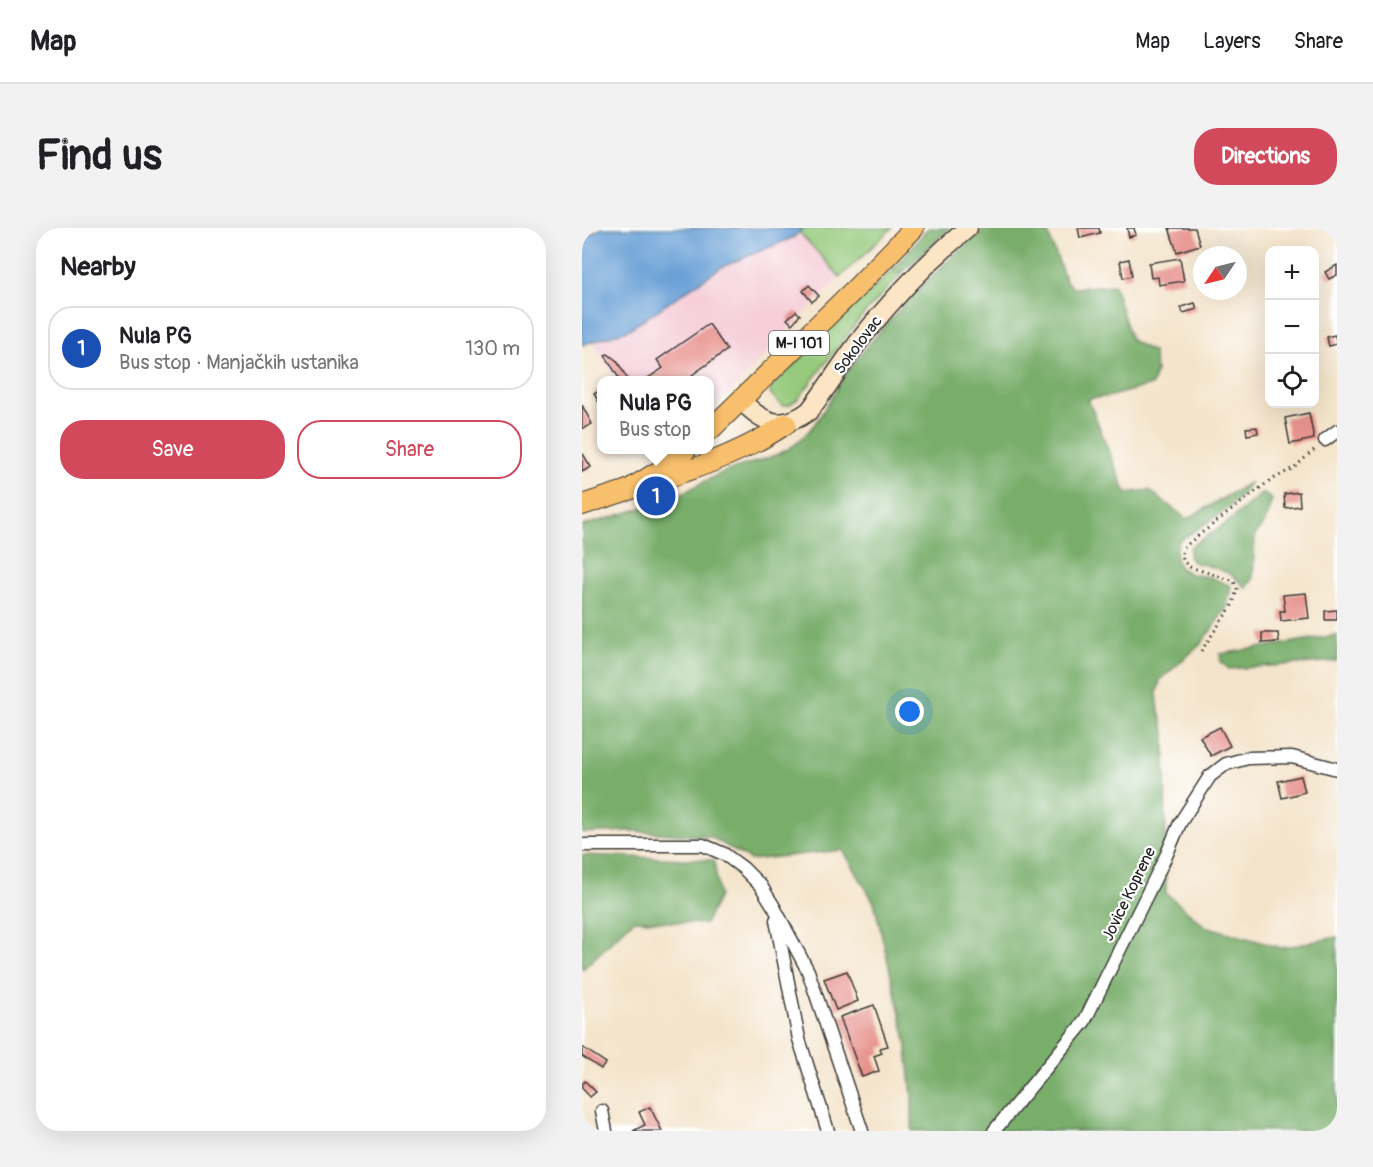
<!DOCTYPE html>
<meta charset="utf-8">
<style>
body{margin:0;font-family:Pangolin,sans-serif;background:#f2f2f2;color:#202124}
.controls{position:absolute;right:18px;top:18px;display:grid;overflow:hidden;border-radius:12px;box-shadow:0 6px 24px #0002}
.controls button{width:54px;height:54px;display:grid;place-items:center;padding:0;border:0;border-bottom:2px solid #e0e0e0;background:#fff;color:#202124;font:30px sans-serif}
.compass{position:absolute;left:611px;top:18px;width:54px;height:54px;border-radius:50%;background:#fff;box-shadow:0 6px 24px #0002;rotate:235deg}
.you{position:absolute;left:328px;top:484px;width:21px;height:21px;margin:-15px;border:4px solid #fff;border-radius:50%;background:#1a73e8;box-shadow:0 0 0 9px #1a73e833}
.badge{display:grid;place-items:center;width:39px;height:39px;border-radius:50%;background:#d1495b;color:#fff;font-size:20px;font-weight:700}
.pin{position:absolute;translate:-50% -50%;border:3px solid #fff;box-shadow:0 2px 6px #0006}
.popup{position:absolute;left:15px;top:148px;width:117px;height:78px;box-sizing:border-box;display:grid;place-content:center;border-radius:12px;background:#fff;filter:drop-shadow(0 2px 4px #0005);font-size:20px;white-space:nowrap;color:#757577}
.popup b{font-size:22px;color:#202124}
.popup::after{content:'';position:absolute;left:50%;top:100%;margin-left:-12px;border:12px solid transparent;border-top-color:#fff}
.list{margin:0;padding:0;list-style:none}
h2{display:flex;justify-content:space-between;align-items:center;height:78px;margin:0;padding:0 24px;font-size:26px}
h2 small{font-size:20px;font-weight:400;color:#757577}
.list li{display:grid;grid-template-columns:39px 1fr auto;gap:18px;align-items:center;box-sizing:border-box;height:84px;margin:0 12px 12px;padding:0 12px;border:2px solid #e0e0e0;border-radius:24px}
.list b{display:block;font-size:22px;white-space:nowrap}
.list p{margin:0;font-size:20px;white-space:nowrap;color:#757577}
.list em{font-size:20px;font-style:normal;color:#757577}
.actions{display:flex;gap:12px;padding:18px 24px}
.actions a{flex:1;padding:14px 0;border:2px solid #d1495b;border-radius:24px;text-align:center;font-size:21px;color:#d1495b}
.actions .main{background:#d1495b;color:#fff}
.icon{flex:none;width:33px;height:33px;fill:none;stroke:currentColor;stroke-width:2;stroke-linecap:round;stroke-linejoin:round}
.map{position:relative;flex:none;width:755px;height:903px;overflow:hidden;border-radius:24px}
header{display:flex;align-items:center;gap:36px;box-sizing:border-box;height:84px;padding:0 30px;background:#fff;border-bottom:2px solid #e0e0e0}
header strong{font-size:28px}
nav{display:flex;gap:33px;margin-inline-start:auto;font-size:21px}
.intro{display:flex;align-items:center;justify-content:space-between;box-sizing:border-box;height:144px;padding:0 36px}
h1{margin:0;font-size:42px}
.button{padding:15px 27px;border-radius:24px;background:#d1495b;color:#fff;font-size:21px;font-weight:700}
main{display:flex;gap:36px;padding:0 36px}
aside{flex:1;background:#fff;border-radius:24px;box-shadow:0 6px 24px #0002}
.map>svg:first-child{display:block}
</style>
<header>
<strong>Map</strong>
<nav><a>Map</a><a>Layers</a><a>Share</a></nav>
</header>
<div class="intro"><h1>Find us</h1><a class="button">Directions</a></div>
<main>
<aside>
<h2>Nearby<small></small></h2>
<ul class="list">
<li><span class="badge" style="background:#1a4fb4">1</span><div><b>Nula PG</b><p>Bus stop · Manjačkih ustanika</p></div><em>130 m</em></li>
</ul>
<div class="actions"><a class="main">Save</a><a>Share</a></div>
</aside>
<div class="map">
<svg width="755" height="903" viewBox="0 0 755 903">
<rect width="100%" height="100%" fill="#fff"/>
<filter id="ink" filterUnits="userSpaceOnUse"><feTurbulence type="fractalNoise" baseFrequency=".0167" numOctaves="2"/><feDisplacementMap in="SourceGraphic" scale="12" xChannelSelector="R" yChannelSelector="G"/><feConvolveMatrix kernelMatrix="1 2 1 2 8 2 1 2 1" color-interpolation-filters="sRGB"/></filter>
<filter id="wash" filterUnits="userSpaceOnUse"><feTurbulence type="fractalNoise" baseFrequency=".008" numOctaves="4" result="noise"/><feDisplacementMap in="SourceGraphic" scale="24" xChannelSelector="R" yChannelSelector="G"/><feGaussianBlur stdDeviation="1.35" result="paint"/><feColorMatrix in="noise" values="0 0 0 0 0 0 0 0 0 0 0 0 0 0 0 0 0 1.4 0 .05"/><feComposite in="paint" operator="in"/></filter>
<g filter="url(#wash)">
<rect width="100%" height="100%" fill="#f4e4cb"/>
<!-- built -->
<polygon fill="#f6cfd9" points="217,4 258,49 128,184 128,152 33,152 11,114 46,102 140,39 212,9"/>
<!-- green -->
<g fill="#95c97b" stroke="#58724c" stroke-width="1.5">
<polygon points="221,0 310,0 258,49 217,4"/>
<polygon points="311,41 316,45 324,41 279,89 216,171 207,177 200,178 188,165 190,158"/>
</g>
<!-- forest -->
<g fill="#78ad6b" stroke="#4a6444" stroke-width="1.5">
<polygon points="346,0 368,0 324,41 315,46 311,41"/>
<path d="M403 0H464L484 53 491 60 532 57 549 112 571 124 574 144 570 157 529 168 506 171 544 265 567 262 605 291 669 254 656 271 640 285 597 313 594 322V330L597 339 608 346 628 349 649 358 645 379 619 416 578 452 575 465 577 483 583 504 584 665 623 698 700 720 755 709V903H330V868L324 812 292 674 261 622 168 632 129 609 51 603 0 605V298C32 289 64 280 95 267 111 261 125 251 140 245 162 235 187 233 208 220 237 201 250 163 270 137 309 88 355 40 403 0Z"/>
<path d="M680 265 690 271 683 294 673 307 671 351 664 361C651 342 632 340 611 334L607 328 608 319 642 297Z"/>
<polygon points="755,407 755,433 647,441 639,434 638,426"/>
<polygon points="0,627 132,632 137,668 123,696 52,692 0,742"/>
</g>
<!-- water -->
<polygon fill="#679fd5" stroke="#425e78" stroke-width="1.5" points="20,0 221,0 212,9 140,39 46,102 0,117 0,10"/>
<g id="blocks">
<!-- building -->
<g fill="#e7938d">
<polygon points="496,0 517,0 518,5 498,10"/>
<polygon points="545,0 552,0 554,7 547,9"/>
<polygon points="587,0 613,0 618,17 595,24"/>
<polygon points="598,30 602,53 577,57 576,49 569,50 567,35"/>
<polygon points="547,31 550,48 541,50 538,33"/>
<polygon points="755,37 755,47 747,51 743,44"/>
<polygon points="227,57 237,68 230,74 221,63"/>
<polygon points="613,75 615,81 601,85 599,79"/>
<polygon points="214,83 218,87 210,96 205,91"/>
<polygon points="127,96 145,122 110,147 113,152 63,152 81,140 75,132"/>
<polygon points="753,107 755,116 747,118 745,109"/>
<polygon points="26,126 35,133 46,152 38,152 23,127"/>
<polygon points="20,161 20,179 12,166"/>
<polygon points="0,177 10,196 0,201"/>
<polygon points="727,185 732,211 708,216 703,190"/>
<polygon points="675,199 676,205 665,207 664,200"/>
<polygon points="0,226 1,226 9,239 0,244"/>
<polygon points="717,264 718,278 703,280 702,266"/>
<polygon points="724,365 727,390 699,393 698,383 703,383 701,367"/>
<polygon points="755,382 755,392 743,392 743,383"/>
<polygon points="680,405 696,405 697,414 680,415"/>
<polygon points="638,499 648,518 629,528 618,509"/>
<polygon points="719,548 723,564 700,570 696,553"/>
<polygon points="265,743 276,773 254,782 242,751"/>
<polygon points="292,777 306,818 298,820 300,825 292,828 297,843 280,849 258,789"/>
<polygon points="0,819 24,835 19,841 0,828"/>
<polygon points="3,853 14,864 8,869 0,860 0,856"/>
<polygon points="68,879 80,903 51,903 63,897 57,884"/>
</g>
</g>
</g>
<g filter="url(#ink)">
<use href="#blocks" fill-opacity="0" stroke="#3c3a36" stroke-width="1.5"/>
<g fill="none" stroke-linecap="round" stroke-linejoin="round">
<defs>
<g id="street">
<polyline points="743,212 755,203"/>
<polyline points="0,617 121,617 142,626 161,640 179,658 192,679 226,743 280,903"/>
<polyline points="194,692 217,811 246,903"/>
<polyline points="20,883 24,903"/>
<polyline points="412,903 502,794 584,628 598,595 628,548 644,536 666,530 710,529 755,541"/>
</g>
<path id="secondary" d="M159 172C181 196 200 203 227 183 246 159 262 132 281 108 312 69 347 32 386 0"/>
<g id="primary">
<polyline points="128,202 275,59 332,0"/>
<path d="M46 262C101 245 156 228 204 196"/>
<polyline points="0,277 46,262 84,239 104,222"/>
</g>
</defs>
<!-- street casing -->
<use href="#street" stroke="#3c3a36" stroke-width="15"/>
<!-- secondary casing -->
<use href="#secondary" stroke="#3c3a36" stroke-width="21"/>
<!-- primary casing -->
<use href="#primary" stroke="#3c3a36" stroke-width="22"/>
<!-- path -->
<polyline stroke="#3c3a36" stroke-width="3" stroke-dasharray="1.5 4.5" stroke-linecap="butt" points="619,423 651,376 655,361 652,353 608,339 601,333 600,322 608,314 686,254 713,239 733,221"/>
<!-- street -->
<use href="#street" stroke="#fff" stroke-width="12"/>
<!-- secondary -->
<use href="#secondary" stroke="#fce5c4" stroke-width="18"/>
<!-- primary -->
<use href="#primary" stroke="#f8bf6c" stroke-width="20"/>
</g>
</g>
<g text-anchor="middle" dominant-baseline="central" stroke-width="4.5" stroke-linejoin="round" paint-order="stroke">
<!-- shield labels -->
<rect fill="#fff" stroke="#606060" stroke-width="1.5" x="187" y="103" width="60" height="24" rx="4.5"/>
<g font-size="15" font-weight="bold" fill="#1c1c1c">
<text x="217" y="115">M-I 101</text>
</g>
<!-- street labels -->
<g font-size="16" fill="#1c1c1c" stroke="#fff">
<text transform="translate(276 117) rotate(-53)">Sokolovac</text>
<text transform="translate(547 666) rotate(-64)">Jovice Koprene</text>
</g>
</g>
</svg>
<div class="controls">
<button>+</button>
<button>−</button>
<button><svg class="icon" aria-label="locate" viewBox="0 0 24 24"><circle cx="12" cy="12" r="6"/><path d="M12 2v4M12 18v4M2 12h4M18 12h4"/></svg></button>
</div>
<svg class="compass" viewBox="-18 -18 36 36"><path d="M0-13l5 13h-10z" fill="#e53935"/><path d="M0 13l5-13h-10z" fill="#757577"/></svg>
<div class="you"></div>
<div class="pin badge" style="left:74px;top:268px;background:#1a4fb4">1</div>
<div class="popup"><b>Nula PG</b>Bus stop</div>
</div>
</main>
